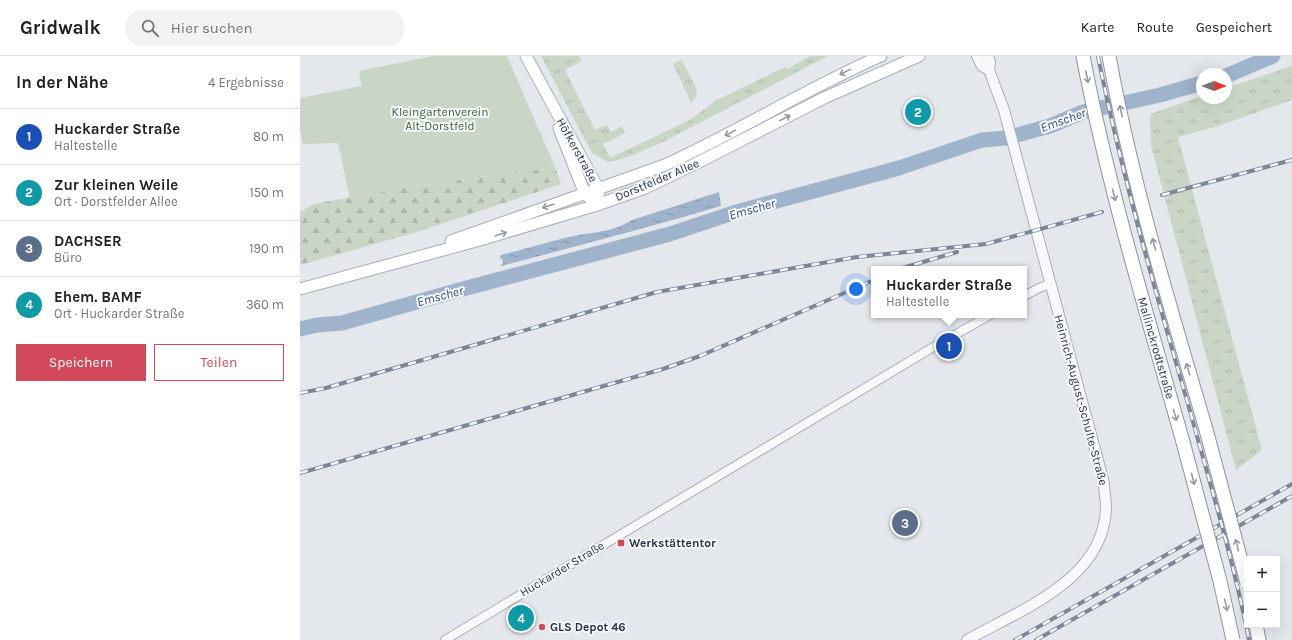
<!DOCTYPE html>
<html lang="de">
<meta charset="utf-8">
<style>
body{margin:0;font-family:Karla,sans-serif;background:#f2f2f2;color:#202124}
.controls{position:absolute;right:12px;bottom:12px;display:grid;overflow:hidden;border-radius:0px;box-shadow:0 4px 16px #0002}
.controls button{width:36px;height:36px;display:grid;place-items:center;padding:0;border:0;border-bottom:1px solid #e0e0e0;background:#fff;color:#202124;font:20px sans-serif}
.compass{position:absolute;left:896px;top:12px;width:36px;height:36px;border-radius:50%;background:#fff;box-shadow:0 4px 16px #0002;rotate:90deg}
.you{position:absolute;left:556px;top:233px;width:14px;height:14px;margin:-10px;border:3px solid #fff;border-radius:50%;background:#1a73e8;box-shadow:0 0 0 6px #1a73e833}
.badge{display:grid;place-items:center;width:26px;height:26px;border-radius:50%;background:#d1495b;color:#fff;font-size:13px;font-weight:700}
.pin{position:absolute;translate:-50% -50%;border:2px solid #fff;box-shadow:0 1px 4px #0006}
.popup{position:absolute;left:571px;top:210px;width:156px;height:52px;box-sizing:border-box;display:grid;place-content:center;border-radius:0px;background:#fff;filter:drop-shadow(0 1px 3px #0005);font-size:13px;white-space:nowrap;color:#757577}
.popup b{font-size:15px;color:#202124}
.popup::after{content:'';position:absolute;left:50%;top:100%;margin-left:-8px;border:8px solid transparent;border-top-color:#fff}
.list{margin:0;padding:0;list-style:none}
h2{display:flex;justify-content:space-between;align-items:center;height:52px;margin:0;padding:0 16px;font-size:17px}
h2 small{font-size:13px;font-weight:400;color:#757577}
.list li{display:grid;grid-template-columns:26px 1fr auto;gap:12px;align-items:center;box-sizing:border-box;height:56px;padding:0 16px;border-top:1px solid #e0e0e0}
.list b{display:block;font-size:15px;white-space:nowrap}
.list p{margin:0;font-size:13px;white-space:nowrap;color:#757577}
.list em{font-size:13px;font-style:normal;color:#757577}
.actions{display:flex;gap:8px;padding:12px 16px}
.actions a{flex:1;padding:9px 0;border:1px solid #d1495b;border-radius:0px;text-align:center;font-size:14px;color:#d1495b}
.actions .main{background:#d1495b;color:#fff}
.icon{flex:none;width:22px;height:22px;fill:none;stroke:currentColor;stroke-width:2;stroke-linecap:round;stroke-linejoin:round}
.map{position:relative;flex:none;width:992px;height:584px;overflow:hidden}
header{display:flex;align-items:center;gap:24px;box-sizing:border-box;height:56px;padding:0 20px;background:#fff;border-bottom:1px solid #e0e0e0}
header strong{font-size:19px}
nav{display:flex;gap:22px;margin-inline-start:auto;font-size:14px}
.search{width:280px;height:36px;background:#f2f2f2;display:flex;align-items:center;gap:10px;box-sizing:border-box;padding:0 14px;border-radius:22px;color:#757577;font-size:15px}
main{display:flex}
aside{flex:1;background:#fff}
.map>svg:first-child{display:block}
</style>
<header>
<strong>Gridwalk</strong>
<div class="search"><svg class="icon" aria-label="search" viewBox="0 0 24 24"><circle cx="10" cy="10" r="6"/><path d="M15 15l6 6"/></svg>Hier suchen</div>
<nav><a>Karte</a><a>Route</a><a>Gespeichert</a></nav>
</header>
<main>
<aside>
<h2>In der Nähe<small>4 Ergebnisse</small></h2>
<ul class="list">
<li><span class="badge" style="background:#1a4fb4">1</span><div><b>Huckarder Straße</b><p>Haltestelle</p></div><em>80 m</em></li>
<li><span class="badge" style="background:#0f9aa8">2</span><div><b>Zur kleinen Weile</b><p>Ort · Dorstfelder Allee</p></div><em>150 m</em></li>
<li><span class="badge" style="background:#5c6f8a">3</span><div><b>DACHSER</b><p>Büro</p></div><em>190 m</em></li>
<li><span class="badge" style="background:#0f9aa8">4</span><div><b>Ehem. BAMF</b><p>Ort · Huckarder Straße</p></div><em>360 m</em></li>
</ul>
<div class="actions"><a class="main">Speichern</a><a>Teilen</a></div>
</aside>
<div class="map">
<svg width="992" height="584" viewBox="0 0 992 584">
<defs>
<pattern id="grass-tufts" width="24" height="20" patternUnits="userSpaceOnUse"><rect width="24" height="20" fill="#c9d6c5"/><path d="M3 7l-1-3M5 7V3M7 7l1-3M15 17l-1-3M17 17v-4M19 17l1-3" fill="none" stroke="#adb8ab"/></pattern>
<pattern id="forest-firs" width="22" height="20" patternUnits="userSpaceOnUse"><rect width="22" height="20" fill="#c9d6c5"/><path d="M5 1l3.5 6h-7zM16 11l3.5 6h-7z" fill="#adb8ab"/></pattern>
<pattern id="water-ripples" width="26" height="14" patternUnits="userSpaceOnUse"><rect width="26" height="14" fill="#9fb4cc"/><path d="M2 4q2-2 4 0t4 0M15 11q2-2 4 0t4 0" fill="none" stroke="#8293a7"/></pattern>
</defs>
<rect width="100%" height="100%" fill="#e4e7ec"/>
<!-- grass -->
<g fill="url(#grass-tufts)">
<polygon points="241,0 279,0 282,5 265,14 295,74 307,69 311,76 322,70 325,77 303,88 310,102 390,64 417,44 485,11 487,13 510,0 528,0 363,86 326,102 308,106 292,97"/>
<polygon points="382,4 397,34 396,41 391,46 373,8"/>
<polygon points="992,10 992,44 918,70 878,81 962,394 936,414 851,89 850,58 902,40 902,42 926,42 926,32"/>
</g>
<!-- forest -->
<polygon fill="url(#forest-firs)" points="255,111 261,128 117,176 0,209 0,156 14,148 107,131"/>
<!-- garden -->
<polygon fill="#c9d6c5" points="133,0 207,0 255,111 107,131 50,143 38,87 3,88 0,75 0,42 62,30 59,15"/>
<!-- water -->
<path fill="url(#water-ripples)" d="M419 136 421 150C348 172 275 190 202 210L200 209 203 208 202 202 199 203 201 199C227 193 252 184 279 179 300 175 312 176 332 164Z"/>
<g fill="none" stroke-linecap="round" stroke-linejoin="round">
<!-- river -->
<g stroke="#9fb4cc" stroke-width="15">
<polyline points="926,20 973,0"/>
<polyline points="0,273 17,269 42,267 163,233 370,178 436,156 599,112 682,84 706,82 750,70 783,56 860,39 902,27"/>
</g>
<defs>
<g id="minor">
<polyline points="724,240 739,232 750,228"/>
<polyline points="145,584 635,290 690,259"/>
</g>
<g id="tertiary">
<polyline points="677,0 682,10 689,14"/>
<path d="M667 584C720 554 804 524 806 452 806 443 804 435 804 427L704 54 689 14 690 6 688 0"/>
</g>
<g id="secondary">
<polyline points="226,0 299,134 298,140"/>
<polyline points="259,72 285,138 291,143"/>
<path d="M151 185 365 109C438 76 507 32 581 0"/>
<polyline points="0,233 180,184 297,149 345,132 397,107 524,42 619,0"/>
</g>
<g id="trunk">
<path d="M783 0C808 131 847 258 883 386"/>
<path d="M809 0C832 128 871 253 907 377"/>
<polyline points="956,569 959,584"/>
</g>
</defs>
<!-- minor casing -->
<use href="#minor" stroke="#a9aeb7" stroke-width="10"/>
<!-- tertiary casing -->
<use href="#tertiary" stroke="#a9aeb7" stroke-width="12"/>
<!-- secondary casing -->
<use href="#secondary" stroke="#a9aeb7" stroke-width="13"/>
<!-- trunk casing -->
<use href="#trunk" stroke="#8b94a3" stroke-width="15"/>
<!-- minor -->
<use href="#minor" stroke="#f7f8fa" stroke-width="8"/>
<!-- tertiary -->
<use href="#tertiary" stroke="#f7f8fa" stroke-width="10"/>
<!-- secondary -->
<use href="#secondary" stroke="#fff" stroke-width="11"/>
<!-- trunk -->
<use href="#trunk" stroke="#fff" stroke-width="13"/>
<defs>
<g id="rail">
<path d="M798 0C822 120 856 238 890 355 911 431 934 507 949 584"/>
<polyline points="862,139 992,104"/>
<polyline points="599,213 657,196"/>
<polyline points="0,337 26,332 357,236 557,201 686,188 802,156"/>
<polyline points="0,417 363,313 400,300 574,224"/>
<polyline points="715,584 992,428"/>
<polyline points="736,584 992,440"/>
</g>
</defs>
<!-- rail casing -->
<use href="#rail" stroke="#7d8696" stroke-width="4"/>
<!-- rail -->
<use href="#rail" stroke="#f4f6f9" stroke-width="2.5" stroke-dasharray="8" stroke-linecap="butt"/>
<defs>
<g id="trunk-bridge">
<polyline points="907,377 947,527"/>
<polyline points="883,386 920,525 933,584"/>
</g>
</defs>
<!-- trunk-bridge casing -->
<use href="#trunk-bridge" stroke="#8b94a3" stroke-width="15" stroke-linecap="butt"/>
<!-- trunk-bridge -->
<use href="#trunk-bridge" stroke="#fff" stroke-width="13"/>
</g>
<!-- one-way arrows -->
<defs><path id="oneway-shaft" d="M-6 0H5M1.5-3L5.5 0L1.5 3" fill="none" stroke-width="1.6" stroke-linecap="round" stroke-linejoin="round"/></defs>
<g stroke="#959aa2">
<use href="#oneway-shaft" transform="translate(545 16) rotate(154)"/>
<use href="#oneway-shaft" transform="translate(787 21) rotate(79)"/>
<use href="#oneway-shaft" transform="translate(821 55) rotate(-102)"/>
<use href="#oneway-shaft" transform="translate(485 62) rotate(-27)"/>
<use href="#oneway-shaft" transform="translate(430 77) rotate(152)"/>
<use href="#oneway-shaft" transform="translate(814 139) rotate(76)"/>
<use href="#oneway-shaft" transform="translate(248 150) rotate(162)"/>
<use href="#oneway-shaft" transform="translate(201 178) rotate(-17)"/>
<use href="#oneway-shaft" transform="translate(854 188) rotate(-105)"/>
<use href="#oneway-shaft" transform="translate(888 313) rotate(-107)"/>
<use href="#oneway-shaft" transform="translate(875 359) rotate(74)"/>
<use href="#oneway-shaft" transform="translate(893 423) rotate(75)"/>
<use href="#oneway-shaft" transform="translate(937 489) rotate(-104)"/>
<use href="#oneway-shaft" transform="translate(926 549) rotate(77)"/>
</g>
<!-- markers -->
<g fill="#d1495b" stroke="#f4f6f9" stroke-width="1.5">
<rect x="317" y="483" width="8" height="8" rx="2"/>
<circle cx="242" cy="571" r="4"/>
</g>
<g text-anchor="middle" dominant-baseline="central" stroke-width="4" stroke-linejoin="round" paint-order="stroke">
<!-- park labels -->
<g font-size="12" fill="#3f6138" stroke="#f4f6f9">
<text x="140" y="56">Kleingartenverein<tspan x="140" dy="14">Alt-Dorstfeld</tspan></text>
</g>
<!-- street labels -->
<g font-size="12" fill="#2b3445" stroke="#f4f6f9">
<text transform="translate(277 94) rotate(61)">Höfkerstraße</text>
<text transform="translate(357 124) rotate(-23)">Dorstfelder Allee</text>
<text transform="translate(856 292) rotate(74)">Mallinckrodtstraße</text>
<text transform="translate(781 344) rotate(75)">Heinrich-August-Schulte-Straße</text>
<text transform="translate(262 513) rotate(-31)">Huckarder Straße</text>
</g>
<!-- poi labels -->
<g font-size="12" font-weight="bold" fill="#2b3445" stroke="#f4f6f9" text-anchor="start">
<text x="329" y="487">Werkstättentor</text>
<text x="250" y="571">GLS Depot 46</text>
</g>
<!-- water labels -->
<g font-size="13" font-style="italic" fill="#34527a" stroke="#f4f6f9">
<text transform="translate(763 64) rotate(-20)">Emscher</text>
<text transform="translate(452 153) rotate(-16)">Emscher</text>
<text transform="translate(140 240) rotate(-15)">Emscher</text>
</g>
</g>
</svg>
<div class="controls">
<button>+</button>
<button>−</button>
</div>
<svg class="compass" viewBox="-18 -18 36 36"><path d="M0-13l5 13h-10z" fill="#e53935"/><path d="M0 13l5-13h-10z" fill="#757577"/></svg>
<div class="you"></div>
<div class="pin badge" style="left:649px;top:290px;background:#1a4fb4">1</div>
<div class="popup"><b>Huckarder Straße</b>Haltestelle</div>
<div class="pin badge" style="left:618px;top:56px;background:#0f9aa8">2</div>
<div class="pin badge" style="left:605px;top:467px;background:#5c6f8a">3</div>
<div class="pin badge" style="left:221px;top:562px;background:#0f9aa8">4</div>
</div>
</main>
